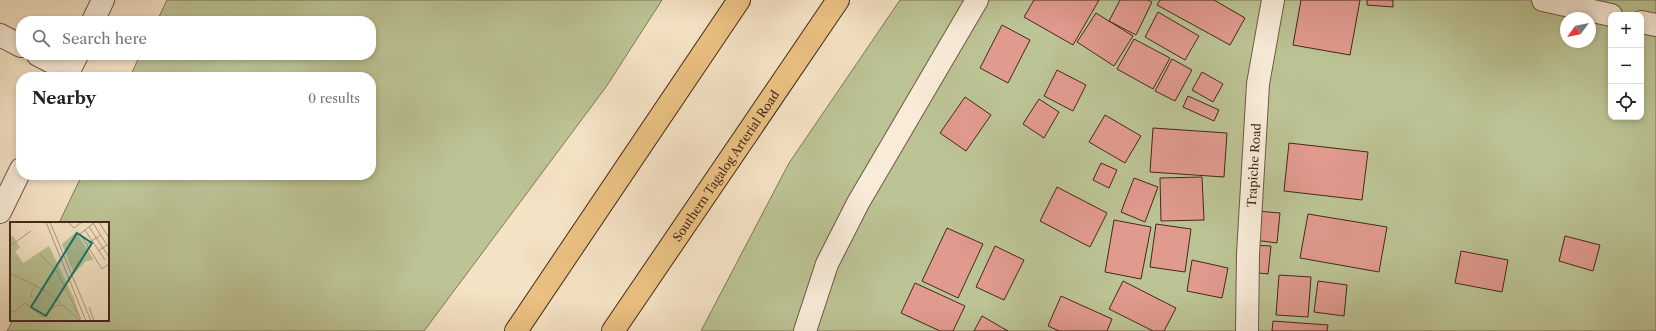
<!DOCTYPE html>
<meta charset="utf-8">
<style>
body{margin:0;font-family:"Libre Caslon Text",serif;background:#f6f6f6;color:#222}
.controls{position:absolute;right:12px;top:12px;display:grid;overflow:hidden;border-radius:8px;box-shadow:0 2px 6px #0003}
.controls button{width:36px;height:36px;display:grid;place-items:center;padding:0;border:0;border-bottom:1px solid #e0e0e0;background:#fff;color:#222;font:20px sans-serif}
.compass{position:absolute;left:1560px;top:12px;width:36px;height:36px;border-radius:50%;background:#fff;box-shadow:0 2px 6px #0003;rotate:238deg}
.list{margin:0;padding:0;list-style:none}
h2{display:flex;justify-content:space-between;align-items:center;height:52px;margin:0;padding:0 16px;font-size:17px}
h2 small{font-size:13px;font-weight:400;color:#767676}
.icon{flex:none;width:22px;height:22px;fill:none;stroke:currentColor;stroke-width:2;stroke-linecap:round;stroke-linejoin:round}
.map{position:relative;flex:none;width:1656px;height:331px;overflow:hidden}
.search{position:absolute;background:#fff;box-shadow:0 2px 6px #0003;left:16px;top:16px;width:360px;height:44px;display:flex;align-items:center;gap:10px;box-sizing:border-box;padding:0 14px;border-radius:16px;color:#767676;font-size:15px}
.panel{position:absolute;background:#fff;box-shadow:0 2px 6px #0003;left:16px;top:72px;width:360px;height:108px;border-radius:16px}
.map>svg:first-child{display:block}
</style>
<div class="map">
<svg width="1656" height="331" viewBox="0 0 1656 331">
<rect width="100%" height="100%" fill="#f4e2c4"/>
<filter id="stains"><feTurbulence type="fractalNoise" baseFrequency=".005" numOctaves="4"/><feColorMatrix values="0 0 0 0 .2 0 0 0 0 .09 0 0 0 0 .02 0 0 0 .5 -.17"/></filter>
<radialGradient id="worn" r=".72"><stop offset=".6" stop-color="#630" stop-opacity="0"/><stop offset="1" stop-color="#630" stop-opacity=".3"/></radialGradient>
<!-- green -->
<g fill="#bcc394" stroke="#807658" fill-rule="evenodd">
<polygon points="167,0 662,0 606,87 424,331 7,331 13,320 108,320 108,223 59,223 82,175 371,175 371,77 130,77 140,55 371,55 371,21 157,21"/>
<path d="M900 0H1656V331H701L789 163ZM1611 15H1641V117H1611ZM1566 18H1590V42H1566Z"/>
</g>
<!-- building -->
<g fill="#e09a8e" stroke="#44281b">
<polygon points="1034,0 1099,0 1073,45 1024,17"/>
<polygon points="1120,0 1148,0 1152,2 1136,35 1109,21"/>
<polygon points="1160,0 1214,0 1245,18 1230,45 1157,5"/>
<polygon points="1301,0 1360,0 1350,55 1293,45"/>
<polygon points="1367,0 1393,0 1393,7 1367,5"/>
<polygon points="1158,12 1199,36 1185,60 1145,37"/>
<polygon points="1096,13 1133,36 1114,66 1077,42"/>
<polygon points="1002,25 1030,40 1008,83 980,68"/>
<polygon points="1134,39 1170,58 1153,89 1117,69"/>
<polygon points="1172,59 1192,70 1175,101 1155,91"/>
<polygon points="1057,70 1086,85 1073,111 1044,96"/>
<polygon points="1202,72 1223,84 1213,102 1192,90"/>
<polygon points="1188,96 1219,110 1214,121 1183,107"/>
<polygon points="965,97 991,115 966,151 940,133"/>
<polygon points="1039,99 1059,112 1044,138 1023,124"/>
<polygon points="1105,115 1141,136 1125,163 1089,142"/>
<polygon points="1153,128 1227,133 1224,177 1150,172"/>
<polygon points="1289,143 1368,152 1362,200 1284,191"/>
<polygon points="1101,163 1117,170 1109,188 1093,180"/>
<polygon points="1202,177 1204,220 1161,221 1160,178"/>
<polygon points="1134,178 1158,187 1145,222 1121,212"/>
<polygon points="1057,187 1107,213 1090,247 1040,221"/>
<polygon points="1257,211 1280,213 1277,243 1254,240"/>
<polygon points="1308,214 1387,227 1379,272 1300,258"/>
<polygon points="1114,220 1151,227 1141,279 1105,272"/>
<polygon points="1156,224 1191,229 1185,272 1150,267"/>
<polygon points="947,228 983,244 958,298 922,281"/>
<polygon points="1565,236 1600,245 1593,271 1559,261"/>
<polygon points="1253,245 1271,246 1268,274 1250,272"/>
<polygon points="995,246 1024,260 1004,300 976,287"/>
<polygon points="1461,251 1508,260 1502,292 1455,283"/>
<polygon points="1192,260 1228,268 1222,298 1187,291"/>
<polygon points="1279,275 1311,277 1308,317 1276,315"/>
<polygon points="1123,281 1176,308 1164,331 1153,331 1109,309"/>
<polygon points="1318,281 1347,285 1344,316 1314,312"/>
<polygon points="915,283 965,306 953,331 940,331 901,313"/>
<polygon points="1061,296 1112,319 1107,331 1059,331 1048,326"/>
<polygon points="982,316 1008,331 974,331"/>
<polygon points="1273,321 1328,325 1327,331 1272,331"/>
</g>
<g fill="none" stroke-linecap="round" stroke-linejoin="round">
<defs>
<g id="minor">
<polyline points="1543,0 1611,15"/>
<polyline points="93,21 103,0"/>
<polyline points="1641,22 1656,25"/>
<polyline points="0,35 21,46"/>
<polyline points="38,55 69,71"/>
<polyline points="66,77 77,55"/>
<polyline points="0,212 21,169"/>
<polyline points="805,331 827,264 858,203 977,0"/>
<path id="s1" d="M1247 331 1248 254 1258 84 1273 0"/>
</g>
<g id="highway">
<polyline points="516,331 739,0"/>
<path id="s2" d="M613 331 838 0"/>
</g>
</defs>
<!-- minor casing -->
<use href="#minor" stroke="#705645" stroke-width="24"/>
<!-- highway casing -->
<use href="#highway" stroke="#44281b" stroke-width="24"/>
<!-- minor -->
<use href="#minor" stroke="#f8ecd9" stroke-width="22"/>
<!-- highway -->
<use href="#highway" stroke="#eac182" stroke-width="22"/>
</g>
<g text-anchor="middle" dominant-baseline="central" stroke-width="3" stroke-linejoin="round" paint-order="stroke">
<!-- street labels -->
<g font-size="12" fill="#44281b" stroke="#f8ecd9">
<text stroke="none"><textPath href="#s1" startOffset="166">Trapiche Road</textPath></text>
<text stroke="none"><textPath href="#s2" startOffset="200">Southern Tagalog Arterial Road</textPath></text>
</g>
</g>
<!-- overview -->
<g transform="translate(10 222)">
<rect width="99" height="99" fill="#f4e2c4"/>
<path d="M66 10 84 38 76 39 64 52 52 22ZM0 14 4 15 10 26 5 29 13 41 39 24 64 76 71 99H0Z" fill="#bcc394"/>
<path fill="none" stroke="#ae9880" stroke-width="1" d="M36 0 76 99M40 0 81 99M58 0 64 6 72 0M85 0 70 12 92 47 99 42M89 0 99 16M83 1 97 23M79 5 99 35M75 8 95 38M77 22 91 13M0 24 21 9M88 29 97 23 99 25M30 32 47 50 71 97M0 51 36 69 71 99M22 75 21 70 27 63M79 85 84 99M0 88 4 90 15 81 32 95 43 85 52 83"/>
<path fill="#0f766e" fill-opacity="0.15" stroke="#0f766e" stroke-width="2" d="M67 11 82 21 36 94 21 85Z"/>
<rect width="99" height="99" fill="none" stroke="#44281b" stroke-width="2"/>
</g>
<rect width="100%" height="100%" filter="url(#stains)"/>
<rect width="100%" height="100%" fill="url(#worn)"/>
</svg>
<div class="controls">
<button>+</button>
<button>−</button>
<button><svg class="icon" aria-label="locate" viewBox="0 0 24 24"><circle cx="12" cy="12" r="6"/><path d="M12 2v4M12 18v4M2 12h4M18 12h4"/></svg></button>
</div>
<svg class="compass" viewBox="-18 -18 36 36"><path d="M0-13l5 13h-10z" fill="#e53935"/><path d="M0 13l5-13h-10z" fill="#767676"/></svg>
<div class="search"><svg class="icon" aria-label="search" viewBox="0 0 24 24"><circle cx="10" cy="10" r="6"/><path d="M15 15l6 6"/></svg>Search here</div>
<section class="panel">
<h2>Nearby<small>0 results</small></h2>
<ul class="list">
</ul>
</section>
</div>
